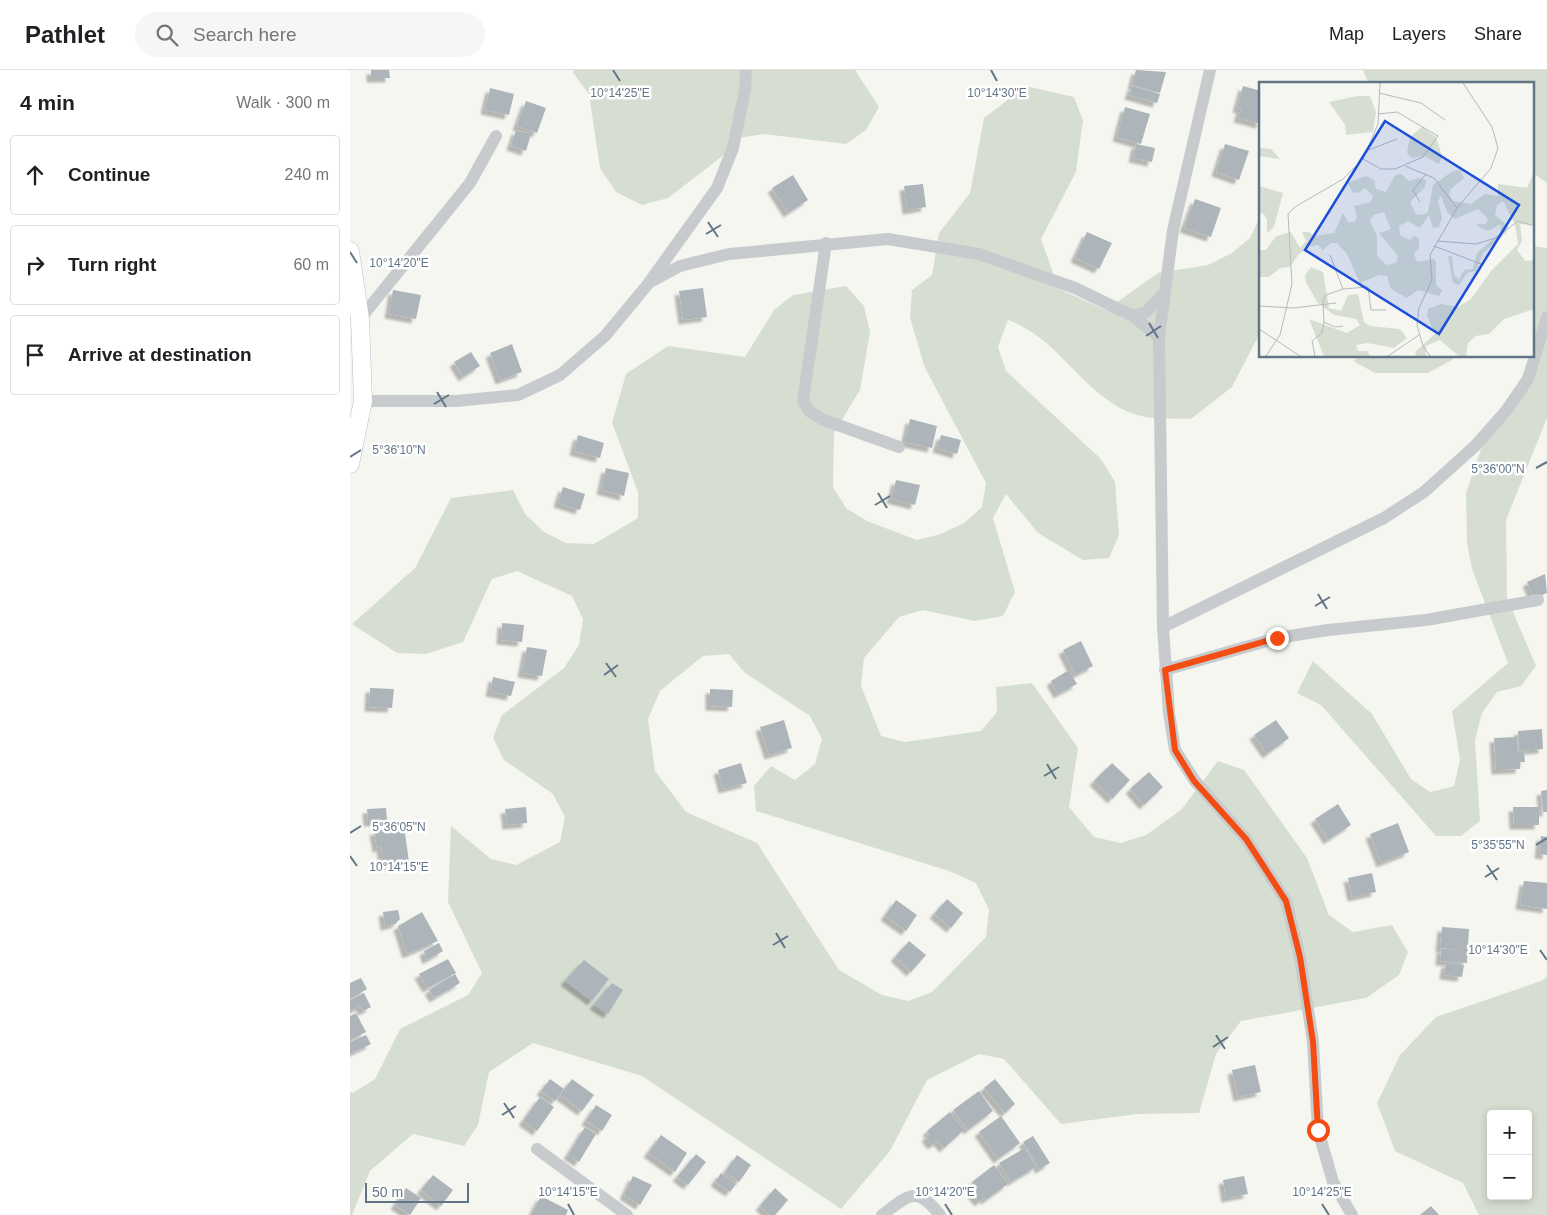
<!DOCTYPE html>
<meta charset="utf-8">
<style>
body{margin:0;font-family:Arial,sans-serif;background:#f6f6f6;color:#202124}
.controls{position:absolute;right:15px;bottom:15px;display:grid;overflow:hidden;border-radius:5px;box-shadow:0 2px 8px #0003}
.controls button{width:45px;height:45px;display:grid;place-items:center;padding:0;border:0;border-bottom:1px solid #e0e0e0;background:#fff;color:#202124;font:25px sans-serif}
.scale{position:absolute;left:15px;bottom:12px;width:104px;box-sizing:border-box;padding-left:5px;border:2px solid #627586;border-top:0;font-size:14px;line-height:18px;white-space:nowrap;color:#627586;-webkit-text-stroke:4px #fff;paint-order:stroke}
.stop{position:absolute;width:15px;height:15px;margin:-11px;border:4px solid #f34d14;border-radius:50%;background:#fff}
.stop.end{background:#f34d14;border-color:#fff;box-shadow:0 1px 5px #0008}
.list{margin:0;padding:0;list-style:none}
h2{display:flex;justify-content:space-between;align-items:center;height:65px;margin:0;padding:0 20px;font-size:21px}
h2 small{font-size:16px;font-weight:400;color:#757577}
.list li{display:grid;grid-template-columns:32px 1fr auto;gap:15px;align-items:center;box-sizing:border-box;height:80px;margin:0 10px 10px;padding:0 10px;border:1px solid #e0e0e0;border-radius:5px}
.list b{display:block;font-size:19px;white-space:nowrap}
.list em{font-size:16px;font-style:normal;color:#757577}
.icon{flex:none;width:28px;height:28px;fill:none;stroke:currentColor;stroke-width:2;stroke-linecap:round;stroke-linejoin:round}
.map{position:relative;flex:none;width:1197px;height:1145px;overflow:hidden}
header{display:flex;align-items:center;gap:30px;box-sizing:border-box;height:70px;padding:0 25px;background:#fff;border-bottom:1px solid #e0e0e0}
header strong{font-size:24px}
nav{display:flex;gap:28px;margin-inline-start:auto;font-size:18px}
.search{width:350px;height:45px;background:#f6f6f6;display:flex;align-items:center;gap:12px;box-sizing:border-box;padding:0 18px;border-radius:28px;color:#757577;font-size:19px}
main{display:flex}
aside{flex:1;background:#fff}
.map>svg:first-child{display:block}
</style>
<header>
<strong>Pathlet</strong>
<div class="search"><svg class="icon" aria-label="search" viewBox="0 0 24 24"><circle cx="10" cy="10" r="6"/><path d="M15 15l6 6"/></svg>Search here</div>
<nav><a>Map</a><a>Layers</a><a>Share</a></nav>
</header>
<main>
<aside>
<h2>4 min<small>Walk · 300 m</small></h2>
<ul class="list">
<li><svg class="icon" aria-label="ahead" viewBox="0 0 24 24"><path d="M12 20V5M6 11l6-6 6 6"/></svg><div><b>Continue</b></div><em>240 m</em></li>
<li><svg class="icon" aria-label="right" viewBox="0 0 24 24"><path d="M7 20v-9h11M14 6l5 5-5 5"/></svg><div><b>Turn right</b></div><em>60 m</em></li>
<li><svg class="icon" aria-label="arrive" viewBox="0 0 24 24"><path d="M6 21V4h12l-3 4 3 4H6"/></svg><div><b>Arrive at destination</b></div></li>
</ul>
</aside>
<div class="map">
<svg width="1197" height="1145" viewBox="0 0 1197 1145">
<defs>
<filter id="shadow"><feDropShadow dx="-4.5" dy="4.5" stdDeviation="1" flood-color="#0004"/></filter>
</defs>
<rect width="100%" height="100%" fill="#f6f6f1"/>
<!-- green -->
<g fill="#d6ded2" fill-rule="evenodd">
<polygon points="224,0 505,0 529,37 516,60 496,74 414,64 389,68 383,78 318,128 292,135 266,122 250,98 239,24 223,3"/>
<polygon points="1013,0 1197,0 1197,113 1183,103 1183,14 1019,14"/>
<path d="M676 16 724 27 733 50 726 102 691 169 709 219 756 240 808 203 858 195 882 183 900 168 911 145V261L882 317 841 349C824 348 803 350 787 345 735 329 710 268 658 250L648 277 656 301 751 389 765 412 769 465 759 488 733 490 688 463 656 424 643 448 665 522 653 546 625 551 573 540 549 547 514 588 511 616 531 666 555 672 631 661 647 642 646 617 682 613 728 678 719 737 744 767 771 773 796 765 831 740 868 691 894 700 957 788 979 845 1003 862 1042 855 1058 882 1049 905 1016 928 891 951 866 984 849 1043 787 1044 711 1054 654 989 629 984 577 1010 540 1081 491 1139 292 1006 183 973 139 1002 128 1055 114 1076 63 1064 20 1101 2 1145H0V1022L3 1023 25 1009 50 959 118 925 132 903 98 832 101 756 141 789 166 795 210 772 215 747 203 724 154 690 143 668 152 645 214 598 229 575 233 549 222 526 167 501 142 509 113 572 76 584 47 583 2 554 65 498 101 428 163 420 175 444 194 462 216 473 244 474 288 448V422L262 353 276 304 318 276 395 287 424 240 443 225 496 216 514 236 520 262 510 320 484 363 483 417 496 438 517 451 567 470 591 464 614 453 632 437 636 413 575 298 560 248 562 220 582 205 589 163 620 123 634 48ZM379 584 395 603 460 646 472 669 465 694 445 710 421 696 404 716 406 741 599 801 626 813 639 840 636 867 582 922 558 931 532 925 489 900 407 773 336 742 305 701 298 649 310 621 353 586Z"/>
<polygon points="1183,176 1197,178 1197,348 1156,450 1157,528 1186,596 1171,616 1147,622 1132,643 1125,670 1130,751 1111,766 1086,766 971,635 947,623 963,591 1022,644 1061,709 1080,722 1104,716 1110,690 1102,641 1158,593 1122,499 1117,473 1116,423 1137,362 1156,341 1183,286"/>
<polygon points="1011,286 1104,286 1102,290 1078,303 1025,303 1003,291"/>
<path d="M1197 907V1145H1129L1113 1113 1045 1081 1027 1033 1050 985 1086 947 1191 911ZM1141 1044H1178V1126H1141Z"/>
</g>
<!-- building -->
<g fill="#adb5bb" filter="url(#shadow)">
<polygon points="21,0 39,0 40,8 21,8"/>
<polygon points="786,0 816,2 810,23 782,15"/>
<polygon points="782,16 810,24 807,33 779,25"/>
<polygon points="893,16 911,21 911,54 888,48 891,39 887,38"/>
<polygon points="140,18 164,24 159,45 135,40"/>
<polygon points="176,31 196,38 187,63 167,56"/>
<polygon points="775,37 800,44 791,74 767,67"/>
<polygon points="166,60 181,64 176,81 161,76"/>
<polygon points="786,74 805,78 802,92 783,88"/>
<polygon points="875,74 899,81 889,110 866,102"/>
<polygon points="443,105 458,130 438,143 422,118"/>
<polygon points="573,114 576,137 557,140 554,116"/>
<polygon points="845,129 871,138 861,167 834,158"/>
<polygon points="737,162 762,173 749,199 725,188"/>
<polygon points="353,218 357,247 333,250 329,221"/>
<polygon points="43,220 71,225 66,249 39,244"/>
<polygon points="162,274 172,302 150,310 140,283"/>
<polygon points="121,282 130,296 113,307 104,292"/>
<polygon points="560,349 587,356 582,378 555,372"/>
<polygon points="228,365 254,373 250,388 224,381"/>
<polygon points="591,365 611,370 607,384 587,378"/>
<polygon points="256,398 279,403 274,426 251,420"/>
<polygon points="546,410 570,415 565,435 541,429"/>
<polygon points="213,417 235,424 230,440 208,433"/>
<polygon points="1195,504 1197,523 1184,528 1177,512"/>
<polygon points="152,553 174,555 172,572 151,570"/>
<polygon points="731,571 743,596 725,605 713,580"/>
<polygon points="177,577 197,580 192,606 172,603"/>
<polygon points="719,600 727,614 708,624 701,611"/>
<polygon points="143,607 165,612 161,626 140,622"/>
<polygon points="20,618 44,619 42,638 19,637"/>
<polygon points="360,619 383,620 382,637 360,636"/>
<polygon points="434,650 442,678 419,685 410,657"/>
<polygon points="926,650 939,668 917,684 904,665"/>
<polygon points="1192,659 1193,679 1169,681 1168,661"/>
<polygon points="1167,667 1168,681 1165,682 1174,681 1175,692 1170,692 1170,699 1146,700 1144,668"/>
<polygon points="391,693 397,713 373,719 368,700"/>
<polygon points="762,693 780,710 762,729 744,711"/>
<polygon points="799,702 813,717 794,735 780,719"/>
<polygon points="1197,720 1197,742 1193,742 1191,721"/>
<polygon points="988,734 1001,755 978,770 965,749"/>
<polygon points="176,737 177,753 157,755 155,739"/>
<polygon points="1163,737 1189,737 1189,755 1164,755"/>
<polygon points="36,738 37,751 18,752 17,739"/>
<polygon points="1048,753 1059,782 1031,793 1020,764"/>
<polygon points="54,756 59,792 34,796 31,777 27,778 24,761"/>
<polygon points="1191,766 1197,767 1197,785 1189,784"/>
<polygon points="1022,803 1026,822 1002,827 998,808"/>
<polygon points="1174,811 1197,813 1197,839 1170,835"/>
<polygon points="597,829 613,843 601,858 584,844"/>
<polygon points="546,830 567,845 556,861 535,846"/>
<polygon points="48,840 50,849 45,854 35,856 33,842"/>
<polygon points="72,842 88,871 57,884 48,856"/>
<polygon points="1092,857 1119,859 1117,893 1090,891 1091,879 1111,880 1090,878"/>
<polygon points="559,871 576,885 561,902 545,887"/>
<polygon points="89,873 93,881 77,890 74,881"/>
<polygon points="98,889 106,903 77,918 69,904"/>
<polygon points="234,890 259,909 242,931 215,911"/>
<polygon points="1096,893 1114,895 1112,907 1094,905"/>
<polygon points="105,904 110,913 84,928 79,920"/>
<polygon points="11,908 17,919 0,929 0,913"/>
<polygon points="262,913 273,920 258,944 244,935"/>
<polygon points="14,923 21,937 13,941 10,936 0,941 0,930"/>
<polygon points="6,943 16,962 0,970 0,946"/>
<polygon points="16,965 21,974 0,984 0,972"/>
<polygon points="905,995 911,1022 888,1027 882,1000"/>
<polygon points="200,1009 214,1019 205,1031 191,1021"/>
<polygon points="222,1009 244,1025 232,1041 210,1025"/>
<polygon points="645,1009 665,1034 655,1043 634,1018"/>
<polygon points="629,1021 643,1041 618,1060 603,1040"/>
<polygon points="190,1027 204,1037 187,1061 173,1051"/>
<polygon points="246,1035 262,1045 252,1061 236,1051"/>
<polygon points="600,1042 614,1060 594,1078 588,1071 582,1075 576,1067 580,1064 577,1061"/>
<polygon points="651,1046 670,1073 648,1089 629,1062"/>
<polygon points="235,1057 246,1064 229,1092 218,1085"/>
<polygon points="311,1065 337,1083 325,1102 298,1083"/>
<polygon points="683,1066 700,1093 690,1099 673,1072"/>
<polygon points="675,1078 686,1097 661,1112 649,1093"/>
<polygon points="346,1084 356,1092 338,1115 327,1107"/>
<polygon points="387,1085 401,1095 389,1112 375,1102"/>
<polygon points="644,1095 658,1114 636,1130 634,1128 629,1132 621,1122 627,1118 622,1112"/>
<polygon points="371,1103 386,1114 380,1122 365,1112"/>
<polygon points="83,1105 103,1120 91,1136 71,1120"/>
<polygon points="283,1106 302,1115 290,1135 274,1125"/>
<polygon points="894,1106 898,1124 876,1128 873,1110"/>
<polygon points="56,1118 71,1128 60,1145 45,1135"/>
<polygon points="425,1118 438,1130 425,1145 420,1145 410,1136"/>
<polygon points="191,1126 218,1140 216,1145 181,1145"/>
<polygon points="1081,1136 1089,1145 1070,1145"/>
</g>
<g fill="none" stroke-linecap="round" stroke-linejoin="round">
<defs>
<polyline id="secondary" points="0,181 10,249 13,331 0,394"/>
</defs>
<!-- secondary casing -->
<use href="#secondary" stroke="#b9bec3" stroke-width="19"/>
<!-- street -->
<g stroke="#c8cbce" stroke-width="12">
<polyline points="860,0 823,160 809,267 813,557 819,643 825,680 845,711 896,769 936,831 950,887 963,972 968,1060 983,1112 1002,1145"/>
<polyline points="476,173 453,331 459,341 474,350 549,377"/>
<polyline points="302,211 330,196 379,184 538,169 629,184 725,218 783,246 809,267"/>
<polyline points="783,246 796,242 812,225"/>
<polyline points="10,249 120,113 146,66"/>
<polyline points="13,331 106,331 168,325 210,305 255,266 298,214 367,118 383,78 395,20 396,0"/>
<polyline points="813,557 1034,448 1074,422 1125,376 1156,341 1178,309 1197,247"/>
<polyline points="815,600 927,568 978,560 1076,550 1188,530"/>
<polyline points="187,1079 277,1145"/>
<path d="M532 1145C559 1125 566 1115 590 1145"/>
</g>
<!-- secondary -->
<use href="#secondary" stroke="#fff" stroke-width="18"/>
</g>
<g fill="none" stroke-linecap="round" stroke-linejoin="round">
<!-- route -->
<polyline stroke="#f34d14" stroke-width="6" points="927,568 815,600 825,680 844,711 896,769 936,831 950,887 963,972 968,1060"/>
</g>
<!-- ticks -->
<path fill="none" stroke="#627586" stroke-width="2" d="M263 0 270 11M641 0 647 11M358 152 368 167M356 164 371 155M0 182 7 193M799 253 808 268M796 266 811 256M87 322 96 337M84 334 99 325M0 387 11 380M1186 398 1197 392M528 423 537 438M525 435 540 426M968 524 977 539M965 536 980 527M256 593 266 607M254 605 268 595M697 694 706 709M694 706 709 697M0 763 11 756M1186 775 1197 768M0 786 7 796M1137 795 1147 810M1135 807 1149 798M426 863 435 878M423 875 438 866M1190 880 1197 890M866 965 875 979M863 977 878 967M154 1033 164 1048M152 1045 166 1036M218 1134 224 1145M595 1134 602 1145M972 1134 979 1145"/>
<!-- overview -->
<g transform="translate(909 12)">
<rect width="275" height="275" fill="#f6f6f1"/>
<path d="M98 14H111L117 30 114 50 87 53 86 43 70 20ZM163 45 177 55 183 74 180 82 165 74 153 76 148 71 151 55ZM0 66 12 67 21 77 0 74ZM201 88 205 96 192 107 190 113 194 119 212 122 226 112 239 114V102L268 106 275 90V143L261 142 263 159 258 168 266 179 275 178V227L245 237 230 252 217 254 209 261 207 274H200L181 258 167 264V274H157L156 270 176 252 168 234 169 227 182 222 199 225 212 217 232 189 259 162 256 143 244 119 238 123 236 133 249 144 247 151 224 171 217 189 208 191 200 203 194 201 189 175 193 173 195 193 200 197 205 188 214 187 218 171 241 151 242 142 229 149 220 145 218 142H227L229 137 219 127 196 137 188 130 182 114 179 119 183 135 180 145 174 146 170 133 161 146 149 139 140 144 141 153 151 158 155 154 160 156V166L155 172 158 180 175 177 177 180V203L183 208 180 214 159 208 148 216 132 207 128 194 120 193 101 201 88 172 78 161H72L64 168 59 163 51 164 39 173 31 185 21 186 10 195H0V168H7L17 154 32 150 41 166 47 159 43 150H50L55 154 75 151 84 131 89 140H96L98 135 95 124 112 120 114 114 106 106 99 111 94 110 88 101 107 94 115 98 117 107 127 110 136 93 142 92 150 99 160 96 167 98 166 105 151 120 157 132 163 133 169 130 174 103 194 89ZM125 130 132 147 120 151 139 174 137 181 127 183 118 174V154L111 139 114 133ZM0 104 24 111 15 145 8 151V138L5 132 0 131ZM52 185 64 190 70 226 82 229 89 213 99 212 105 240 111 244 141 247 148 256 135 266 108 261 97 263 99 269H108L111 274H65L50 237 88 251 101 243 97 237 75 233 58 220 47 200 46 193Z" fill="#d6ded2" fill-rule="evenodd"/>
<path fill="none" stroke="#b2bac0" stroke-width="1" d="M120 11 162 21 186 38M110 68 138 57M104 77 122 87H136L164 75 179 54 138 30 120 32M146 84 175 96 198 126M161 120 154 108 167 92M178 159 217 162 237 156 259 139 275 144M175 164 222 182M71 173 84 207M0 224 34 226 77 221M84 244 76 245 65 240 64 219 67 213 84 207 109 205 112 228H127M0 247 41 274M7 274 21 253 33 202 29 132 36 125 84 97 104 77 119 42 121 1M56 274 53 259 63 251 65 240M129 274 160 253M171 274 164 264 158 243 160 226 173 198 171 173 198 126 232 86 239 66 233 45 204 1"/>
<path fill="#1d4ed8" fill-opacity="0.15" stroke="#1d4ed8" stroke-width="2.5" d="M126 39 260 123 180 252 46 168Z"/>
<rect width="275" height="275" fill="none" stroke="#627586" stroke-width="2.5"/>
</g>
<g font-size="12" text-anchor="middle" fill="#627586" stroke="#fff" stroke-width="5" stroke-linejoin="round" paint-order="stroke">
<text x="647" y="27">10°14'30"E</text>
<text x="270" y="27">10°14'25"E</text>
<text x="49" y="197">10°14'20"E</text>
<text x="49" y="384">5°36'10"N</text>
<text x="1148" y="403">5°36'00"N</text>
<text x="49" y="761">5°36'05"N</text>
<text x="1148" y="779">5°35'55"N</text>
<text x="49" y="801">10°14'15"E</text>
<text x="1148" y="884">10°14'30"E</text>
<text x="218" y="1126">10°14'15"E</text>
<text x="595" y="1126">10°14'20"E</text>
<text x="972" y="1126">10°14'25"E</text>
</g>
</svg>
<div class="controls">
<button>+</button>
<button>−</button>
</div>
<div class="scale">50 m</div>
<div class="stop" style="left:968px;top:1060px"></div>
<div class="stop end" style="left:927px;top:568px"></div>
</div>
</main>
